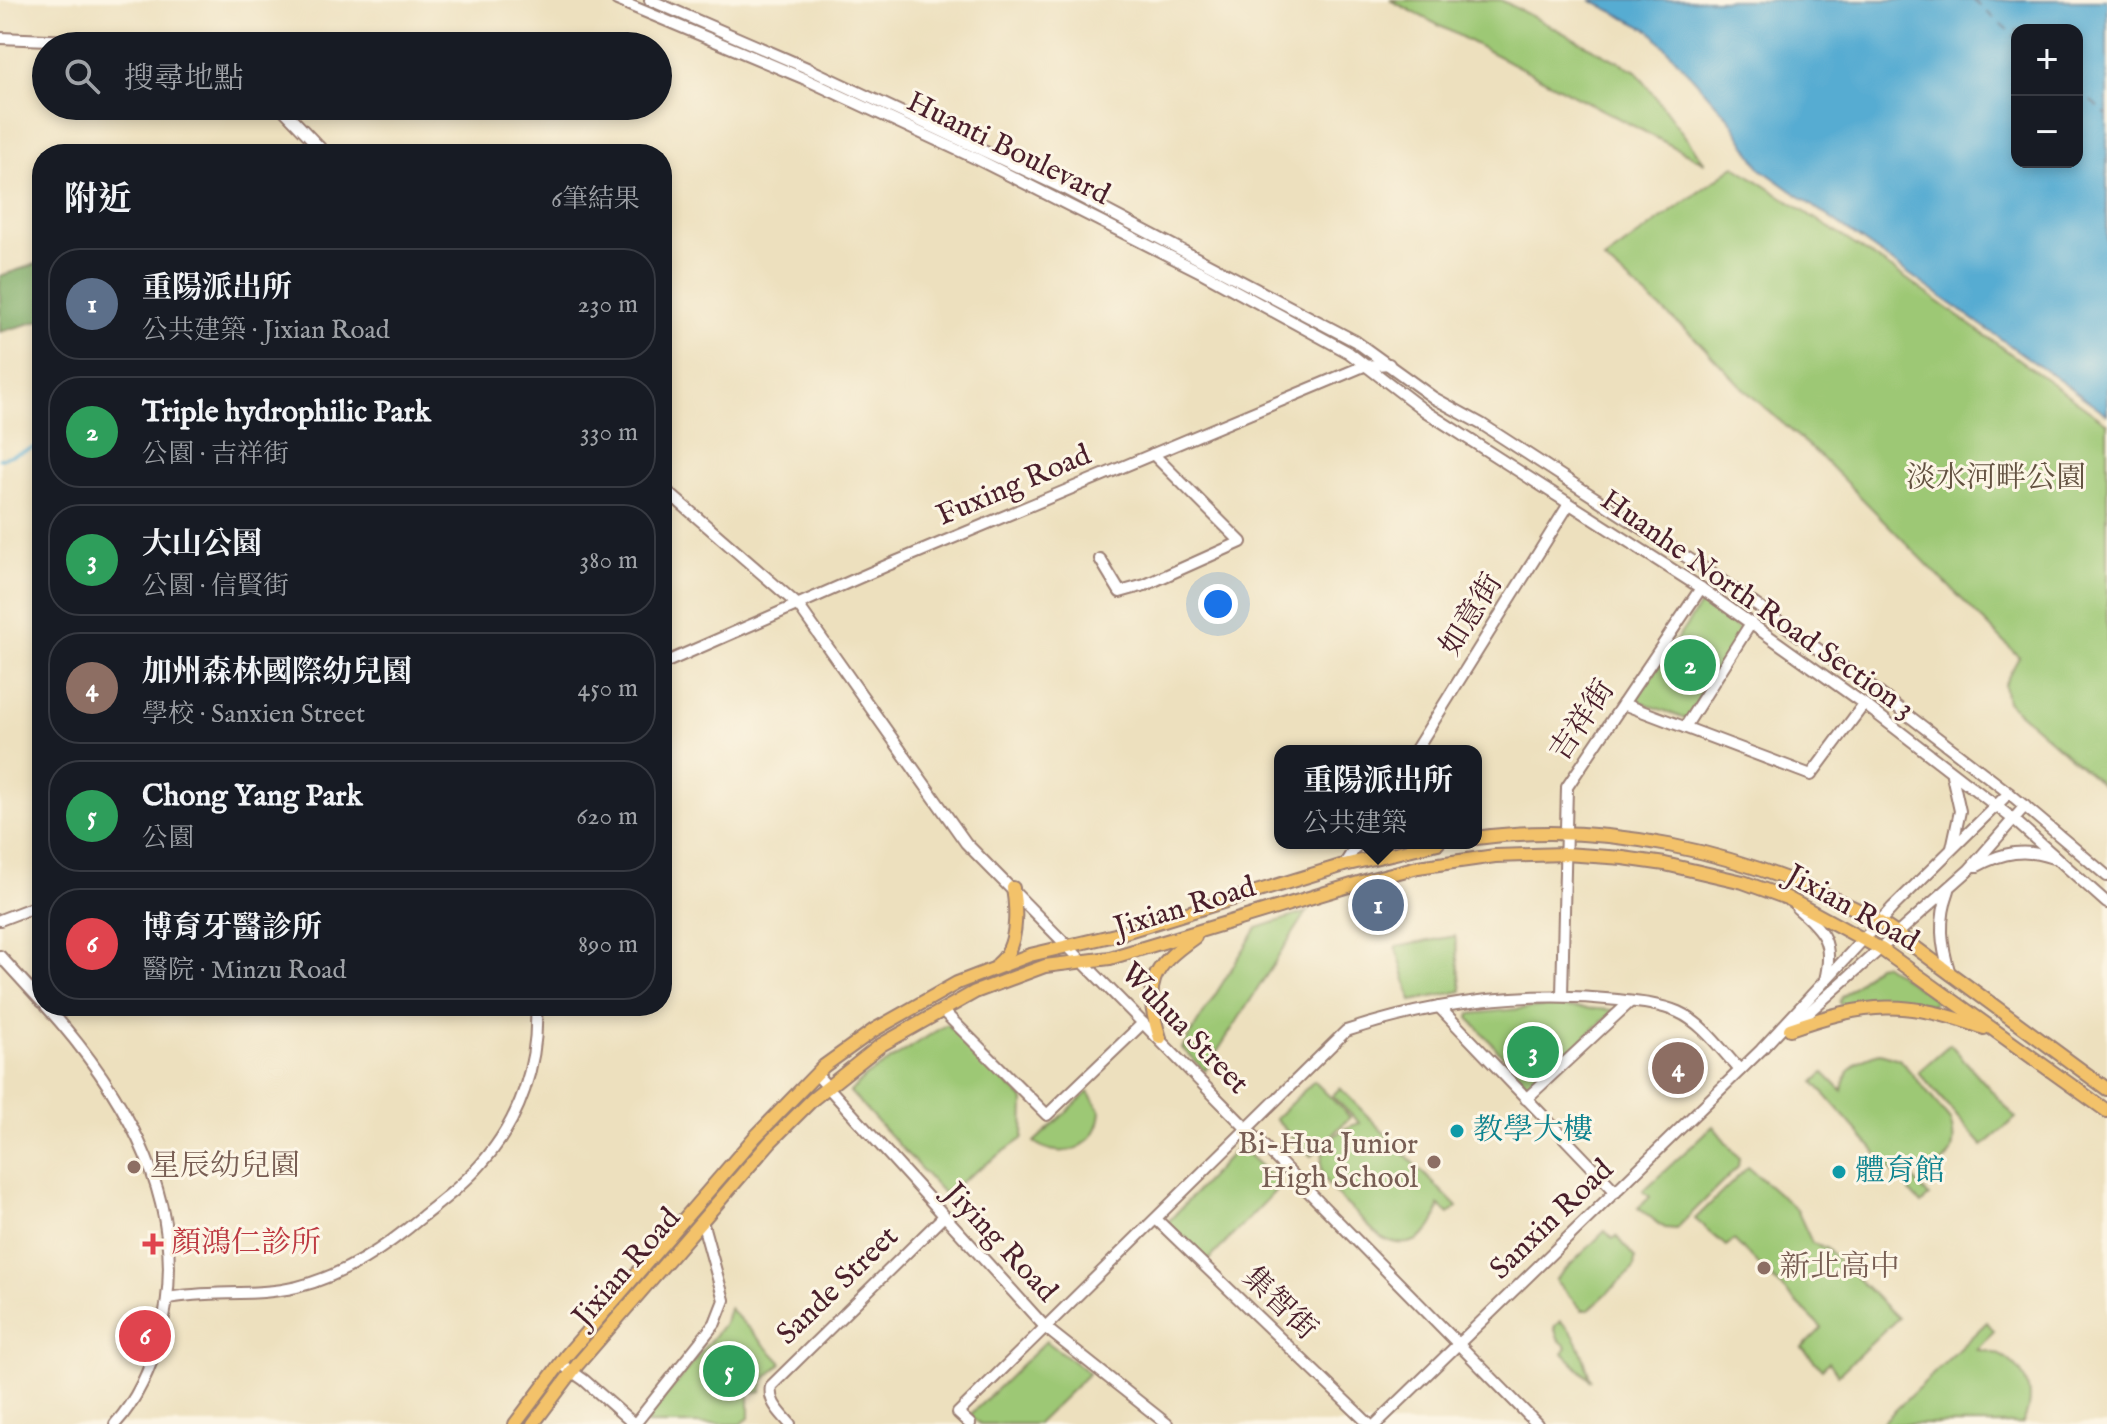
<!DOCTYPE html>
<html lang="zh-TW">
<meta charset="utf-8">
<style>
body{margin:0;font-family:"IM FELL English","Noto Serif TC",serif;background:#242831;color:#f1f3f6}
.controls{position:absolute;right:24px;top:24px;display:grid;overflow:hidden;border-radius:16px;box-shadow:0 4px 12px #0003}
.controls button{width:72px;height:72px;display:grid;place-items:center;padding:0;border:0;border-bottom:2px solid #363941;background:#171b24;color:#f1f3f6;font:40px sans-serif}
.you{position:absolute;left:1218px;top:604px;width:28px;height:28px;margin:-20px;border:6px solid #fff;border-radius:50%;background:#1a73e8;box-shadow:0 0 0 12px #1a73e833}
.badge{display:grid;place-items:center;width:52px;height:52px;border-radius:50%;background:#7c3aed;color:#fff;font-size:26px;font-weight:700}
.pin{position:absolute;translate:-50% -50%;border:4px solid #fff;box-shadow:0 2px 8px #0006}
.popup{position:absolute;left:1274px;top:745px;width:208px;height:104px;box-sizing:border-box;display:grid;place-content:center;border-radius:16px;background:#171b24;filter:drop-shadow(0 2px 6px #0005);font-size:26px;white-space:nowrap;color:#9ea1a6}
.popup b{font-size:30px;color:#f1f3f6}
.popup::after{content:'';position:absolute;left:50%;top:100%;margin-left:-16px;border:16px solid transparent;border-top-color:#171b24}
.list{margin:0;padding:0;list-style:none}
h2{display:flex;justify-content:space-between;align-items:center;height:104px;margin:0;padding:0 32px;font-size:34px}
h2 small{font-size:26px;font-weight:400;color:#9ea1a6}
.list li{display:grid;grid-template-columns:52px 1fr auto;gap:24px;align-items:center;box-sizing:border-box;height:112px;margin:0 16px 16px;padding:0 16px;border:2px solid #363941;border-radius:32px}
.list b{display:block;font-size:30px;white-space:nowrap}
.list p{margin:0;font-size:26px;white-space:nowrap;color:#9ea1a6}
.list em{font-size:26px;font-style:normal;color:#9ea1a6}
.icon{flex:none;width:44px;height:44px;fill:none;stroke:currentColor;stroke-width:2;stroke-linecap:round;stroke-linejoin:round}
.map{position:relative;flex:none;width:2107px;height:1424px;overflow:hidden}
.search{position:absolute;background:#171b24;box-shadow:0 4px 12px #0003;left:32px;top:32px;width:640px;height:88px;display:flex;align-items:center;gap:20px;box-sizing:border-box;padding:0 28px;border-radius:44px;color:#9ea1a6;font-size:30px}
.panel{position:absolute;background:#171b24;box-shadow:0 4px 12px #0003;left:32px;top:144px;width:640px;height:872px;border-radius:32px}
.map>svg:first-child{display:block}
</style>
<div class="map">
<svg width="2107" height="1424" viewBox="0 0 2107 1424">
<rect width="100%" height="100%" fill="#fcf5e5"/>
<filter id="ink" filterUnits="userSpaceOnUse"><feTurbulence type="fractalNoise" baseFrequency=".0125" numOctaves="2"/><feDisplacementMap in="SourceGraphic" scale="16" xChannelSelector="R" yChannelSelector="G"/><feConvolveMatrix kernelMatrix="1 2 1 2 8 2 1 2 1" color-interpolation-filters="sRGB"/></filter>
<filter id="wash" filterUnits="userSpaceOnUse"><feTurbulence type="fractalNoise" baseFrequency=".006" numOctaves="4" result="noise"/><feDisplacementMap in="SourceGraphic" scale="32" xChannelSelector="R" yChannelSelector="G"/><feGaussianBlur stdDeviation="1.8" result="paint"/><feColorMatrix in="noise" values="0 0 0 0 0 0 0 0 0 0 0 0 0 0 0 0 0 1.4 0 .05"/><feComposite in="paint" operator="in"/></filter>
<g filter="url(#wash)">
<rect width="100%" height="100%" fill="#ede0be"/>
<!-- green -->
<g fill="#9dc875" stroke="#747450" stroke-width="2">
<polygon points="1390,0 1501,0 1636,71 1705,163"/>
<polygon points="1735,166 1904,277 2107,423 2107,789 2007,702 2004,685 2019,657 1822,458 1744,389 1694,337 1604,260"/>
<polygon points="1700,605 1742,631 1686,719 1636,700"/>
<polygon points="1307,912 1205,1071 1182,1048 1257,928"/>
<polygon points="1455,936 1462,991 1412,1001 1396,947"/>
<path d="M1883 964 1935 999 1932 1005C1902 997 1873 999 1844 1007L1839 1003 1841 998 1877 965Z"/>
<polygon points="1549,1006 1615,1010 1530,1086 1469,1018 1470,1014"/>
<polygon points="947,1024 1024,1100 1023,1138 944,1194 850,1092 866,1076"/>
<polygon points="1950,1044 2016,1118 1983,1146 1918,1072"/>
<path d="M1880 1053 1900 1059 1950 1120C1962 1156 1941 1172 1908 1173L1929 1197 1921 1204 1814 1082 1824 1073 1842 1091C1845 1068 1859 1058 1880 1053Z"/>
<polygon points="1314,1081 1350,1117 1311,1156 1275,1119"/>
<path d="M1340 1088 1457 1207 1449 1214 1439 1205C1437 1229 1417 1249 1392 1242 1378 1238 1367 1225 1358 1215 1348 1205 1334 1195 1327 1183 1311 1154 1333 1130 1360 1123L1332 1096Z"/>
<path d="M1088 1092 1101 1111C1099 1147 1062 1163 1034 1142Z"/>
<polygon points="1713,1126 1739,1158 1738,1167 1676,1229 1665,1228 1638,1208 1650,1197 1643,1191"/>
<polygon points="1239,1146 1281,1185 1208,1261 1167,1223"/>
<polygon points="1748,1167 1797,1210 1812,1243 1826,1248 1898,1318 1838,1375 1829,1362 1822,1369 1802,1348 1822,1328 1734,1240 1726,1246 1695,1219"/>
<polygon points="1605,1231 1613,1239 1617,1236 1635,1258 1634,1268 1589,1310 1582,1310 1555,1280"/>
<polygon points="729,1308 782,1363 764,1380 761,1391 749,1393 749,1418 741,1424 647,1424 647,1420 725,1322"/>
<path d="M1560 1321C1580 1336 1583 1358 1591 1381L1563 1353 1567 1347 1558 1339 1554 1327Z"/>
<path d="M1987 1322 1994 1331 1977 1350C2016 1351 2042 1387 2022 1424H1881Z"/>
<polygon points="1046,1341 1089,1373 1037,1424 980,1424 970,1415"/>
</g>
<!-- forest -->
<polygon fill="#7eac66" stroke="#646648" stroke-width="2" points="42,262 42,320 0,332 0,276"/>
<!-- water -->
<path fill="#56acd2" stroke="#50667e" stroke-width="2" fill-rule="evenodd" d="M1590 0H2107V414L1761 169 1730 119 1651 31ZM2017 30H2077V162H2017Z"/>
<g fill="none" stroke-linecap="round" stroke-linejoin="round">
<!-- stream -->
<polyline stroke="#56acd2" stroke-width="3" points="0,459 42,445"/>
<!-- ferry -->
<g stroke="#4f576e" stroke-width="2" stroke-dasharray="10 8" stroke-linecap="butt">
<polyline points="1973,0 2017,38"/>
<polyline points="2077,89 2107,115"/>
</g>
</g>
</g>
<g filter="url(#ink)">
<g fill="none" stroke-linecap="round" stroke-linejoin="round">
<defs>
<g id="minor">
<polyline points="617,0 803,78 977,159 1203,273 1348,352 1425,411 1701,588 1864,704 2013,819 2107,903"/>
<polyline points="650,0 807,68 1065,189 1355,341 1434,398 1483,425 1711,573 1874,689 2009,793 2107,876"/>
<polyline points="0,38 195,46"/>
<polyline points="280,106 326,154"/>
<polyline points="662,487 798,605 966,843 1537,1424"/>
<polyline points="1100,559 1120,592 1145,585 1241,542 1153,454"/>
<polyline points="662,664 888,565 1364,366 1389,364"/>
<polyline points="1623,704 1811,775 1864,704"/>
<polyline points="1685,727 1751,623"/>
<polyline points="1415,751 1569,504"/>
<polyline points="1952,848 1960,811 1952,775"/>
<polyline points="1344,865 1358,843"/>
<path d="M1977 866C2003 852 2025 848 2053 858"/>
<path d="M1949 890C1938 920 1941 945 1950 974"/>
<path d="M1797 908C1824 931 1834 943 1825 980"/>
<polyline points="0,920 42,904"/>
<polyline points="0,956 42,1002"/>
<polyline points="1562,995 1567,787 1701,588"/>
<path d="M46 1006C128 1097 195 1212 159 1338 151 1368 136 1401 115 1424"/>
<polyline points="1439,1007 1616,1192"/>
<polyline points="942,1010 1047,1115 1143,1023"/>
<polyline points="1792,1027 1969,870 2025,806"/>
<polyline points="816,1074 1046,1328 1167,1424"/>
<polyline points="1526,1099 1630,1002"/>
<polyline points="1156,1219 1369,1424"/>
<path d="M169 1298C211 1290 255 1297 297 1287 345 1275 385 1248 423 1216 443 1200 465 1183 482 1163 520 1120 539 1063 536 1006"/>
<polyline points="561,1364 584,1380 634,1424"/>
<polyline points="635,1424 715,1323 724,1300 702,1221"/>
<path d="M790 1424C780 1412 768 1402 771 1386L943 1217"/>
<path d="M970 1424 958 1413 1346 1031C1434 1002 1525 990 1618 1000 1637 1002 1660 1004 1678 1012 1703 1023 1722 1051 1740 1070"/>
<polyline points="1376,1424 1761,1050 1893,907 2009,793"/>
</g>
<g id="major">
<path d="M1476 838C1604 820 1739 852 1854 908 1890 926 1922 953 1955 977 2005 1014 2056 1051 2107 1089"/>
<path d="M998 964C1018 948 1017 912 1013 888"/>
<path d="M1790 1029C1867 1002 1906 999 1984 1028"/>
<path d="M1160 1038C1143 984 1150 969 1195 937"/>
<polyline points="515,1424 566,1356 755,1137 824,1066 874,1030 957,983 1030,955 1115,935 1344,865 1438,843"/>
<polyline points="533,1424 578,1364 771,1141 813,1099 881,1045 975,992 1045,966 1110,958 1372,879 1418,867 1495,856 1565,854 1623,858 1665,864 1743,882 1787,898 1881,949 2107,1111"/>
</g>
</defs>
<!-- minor casing -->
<use href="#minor" stroke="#9c8074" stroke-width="14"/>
<!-- major casing -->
<use href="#major" stroke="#9c8074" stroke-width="16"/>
<!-- minor -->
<use href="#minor" stroke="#fff" stroke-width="10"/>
<!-- major -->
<use href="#major" stroke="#f3c26a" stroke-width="12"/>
</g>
</g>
<!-- markers -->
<g fill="#0f9aa8" stroke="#fcf5e5" stroke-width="3">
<circle cx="1457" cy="1131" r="8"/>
<circle cx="1839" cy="1172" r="8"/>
</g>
<g fill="#8d6e63" stroke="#fcf5e5" stroke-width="3">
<circle cx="1434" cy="1162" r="8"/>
<circle cx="134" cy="1167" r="8"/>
<circle cx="1764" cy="1268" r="8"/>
</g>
<path fill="#e0444e" stroke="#fcf5e5" stroke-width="3" d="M149 1232h8v8h8v8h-8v8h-8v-8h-8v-8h8z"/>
<g text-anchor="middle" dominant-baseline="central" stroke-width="6" stroke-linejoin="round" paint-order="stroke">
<!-- street labels -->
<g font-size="30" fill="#4a1f2b" stroke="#fcf5e5">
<text transform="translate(1008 149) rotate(26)">Huanti Boulevard</text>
<text transform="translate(1014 486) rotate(-23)">Fuxing Road</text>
<text transform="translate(1757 605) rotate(35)">Huanhe North Road Section 3</text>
<text transform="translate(1472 615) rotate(-58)">如意街</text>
<text transform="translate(1583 721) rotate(-56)">吉祥街</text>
<text transform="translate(1185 908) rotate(-17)">Jixian Road</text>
<text transform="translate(1852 909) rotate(29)">Jixian Road</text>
<text transform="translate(1184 1029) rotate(46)">Wuhua Street</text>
<text transform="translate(1552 1220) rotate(-44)">Sanxin Road</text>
<text transform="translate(1000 1243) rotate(47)">Jiying Road</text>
<text transform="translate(627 1268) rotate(-49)">Jixian Road</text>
<text transform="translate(838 1286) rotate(-44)">Sande Street</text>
<text transform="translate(1279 1304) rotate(44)">集智街</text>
</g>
<!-- park labels -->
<g font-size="30" fill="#635241" stroke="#fcf5e5">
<text x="1996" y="479">淡水河畔公園</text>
</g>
<!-- culture labels -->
<g font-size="30" fill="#0d838f" stroke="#fcf5e5" text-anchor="start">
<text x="1473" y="1131">教學大樓</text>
<text x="1855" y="1172">體育館</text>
</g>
<!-- education labels -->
<g font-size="30" fill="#785e54" stroke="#fcf5e5" text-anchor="start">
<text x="1418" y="1145" text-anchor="end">Bi-Hua Junior<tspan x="1418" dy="34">High School</tspan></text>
<text x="150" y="1167">星辰幼兒園</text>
<text x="1780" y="1268">新北高中</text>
</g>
<!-- health labels -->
<g font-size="30" fill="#be3a42" stroke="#fcf5e5" text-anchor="start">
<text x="171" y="1244">顏鴻仁診所</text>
</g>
</g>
</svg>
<div class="controls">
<button>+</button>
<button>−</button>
</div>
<div class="you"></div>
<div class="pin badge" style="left:1378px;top:905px;background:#5c6f8a">1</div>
<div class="popup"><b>重陽派出所</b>公共建築</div>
<div class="pin badge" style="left:1690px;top:665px;background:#2e9e5b">2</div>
<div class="pin badge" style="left:1533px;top:1052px;background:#2e9e5b">3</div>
<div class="pin badge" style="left:1678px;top:1068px;background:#8d6e63">4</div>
<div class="pin badge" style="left:729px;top:1371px;background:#2e9e5b">5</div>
<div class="pin badge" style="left:145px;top:1336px;background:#e0444e">6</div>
<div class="search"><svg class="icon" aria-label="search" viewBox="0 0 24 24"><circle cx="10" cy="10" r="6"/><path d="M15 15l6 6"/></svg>搜尋地點</div>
<section class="panel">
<h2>附近<small>6筆結果</small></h2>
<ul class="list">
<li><span class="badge" style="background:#5c6f8a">1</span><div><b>重陽派出所</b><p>公共建築 · Jixian Road</p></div><em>230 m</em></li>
<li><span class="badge" style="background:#2e9e5b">2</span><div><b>Triple hydrophilic Park</b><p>公園 · 吉祥街</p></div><em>330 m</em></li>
<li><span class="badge" style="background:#2e9e5b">3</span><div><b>大山公園</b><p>公園 · 信賢街</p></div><em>380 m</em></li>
<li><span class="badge" style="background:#8d6e63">4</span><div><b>加州森林國際幼兒園</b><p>學校 · Sanxien Street</p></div><em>450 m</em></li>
<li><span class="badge" style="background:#2e9e5b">5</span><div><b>Chong Yang Park</b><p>公園</p></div><em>620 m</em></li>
<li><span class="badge" style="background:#e0444e">6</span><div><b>博育牙醫診所</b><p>醫院 · Minzu Road</p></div><em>890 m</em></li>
</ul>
</section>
</div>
